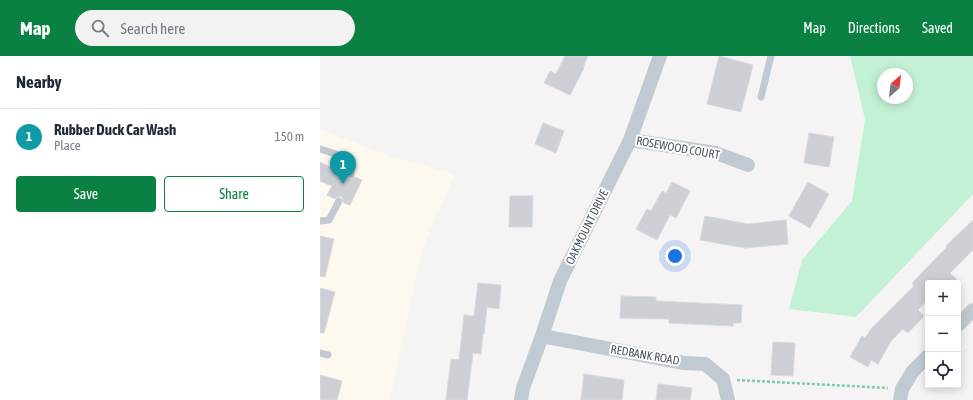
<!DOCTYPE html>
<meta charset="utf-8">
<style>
body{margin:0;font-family:"Asap Condensed",sans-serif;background:#f2f2f3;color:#1f2937}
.controls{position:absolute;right:12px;bottom:12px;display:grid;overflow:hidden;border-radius:4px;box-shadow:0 2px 10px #0003}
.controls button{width:36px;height:36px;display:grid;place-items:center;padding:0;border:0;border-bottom:1px solid #e0e1e3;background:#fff;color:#1f2937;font:20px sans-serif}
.compass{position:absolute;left:557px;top:12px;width:36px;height:36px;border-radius:50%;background:#fff;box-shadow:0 2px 10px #0003;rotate:28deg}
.you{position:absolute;left:355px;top:200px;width:14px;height:14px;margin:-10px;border:3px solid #fff;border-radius:50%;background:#1a73e8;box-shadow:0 0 0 6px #1a73e833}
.badge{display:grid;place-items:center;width:26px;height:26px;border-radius:50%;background:#0b8043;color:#fff;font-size:13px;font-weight:700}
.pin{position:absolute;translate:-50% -33px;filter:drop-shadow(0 1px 2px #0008)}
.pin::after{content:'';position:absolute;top:21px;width:14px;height:12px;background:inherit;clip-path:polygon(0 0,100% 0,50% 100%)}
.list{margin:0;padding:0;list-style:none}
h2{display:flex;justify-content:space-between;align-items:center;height:52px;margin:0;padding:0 16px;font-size:17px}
h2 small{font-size:13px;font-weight:400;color:#747a83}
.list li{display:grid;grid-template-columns:26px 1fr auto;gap:12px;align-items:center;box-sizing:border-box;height:56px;padding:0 16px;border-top:1px solid #e0e1e3}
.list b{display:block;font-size:15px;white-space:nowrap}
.list p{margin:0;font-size:13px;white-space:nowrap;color:#747a83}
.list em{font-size:13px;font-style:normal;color:#747a83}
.actions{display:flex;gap:8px;padding:12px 16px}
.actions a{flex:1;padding:9px 0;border:1px solid #0b8043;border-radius:4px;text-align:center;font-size:14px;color:#0b8043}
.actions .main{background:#0b8043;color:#fff}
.icon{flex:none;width:22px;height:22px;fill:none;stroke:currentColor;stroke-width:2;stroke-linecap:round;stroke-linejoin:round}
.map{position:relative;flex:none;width:653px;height:344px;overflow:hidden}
header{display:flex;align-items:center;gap:24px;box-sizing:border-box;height:56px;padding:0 20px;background:#0b8043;color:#fff}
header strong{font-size:19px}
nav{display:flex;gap:22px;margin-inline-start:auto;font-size:14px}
.search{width:280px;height:36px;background:#f2f2f3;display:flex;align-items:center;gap:10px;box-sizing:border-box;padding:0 14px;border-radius:22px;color:#747a83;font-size:15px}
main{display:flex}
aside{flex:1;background:#fff}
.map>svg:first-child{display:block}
</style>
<header>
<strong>Map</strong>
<div class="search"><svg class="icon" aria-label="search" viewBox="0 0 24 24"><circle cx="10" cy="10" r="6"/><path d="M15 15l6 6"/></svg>Search here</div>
<nav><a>Map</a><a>Directions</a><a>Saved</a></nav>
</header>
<main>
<aside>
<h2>Nearby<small></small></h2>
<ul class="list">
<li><span class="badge" style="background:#0f9aa8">1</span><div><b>Rubber Duck Car Wash</b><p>Place</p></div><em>150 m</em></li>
</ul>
<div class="actions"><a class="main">Save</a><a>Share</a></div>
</aside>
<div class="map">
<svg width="653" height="344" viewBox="0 0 653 344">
<rect width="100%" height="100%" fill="#f5f3f3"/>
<!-- commercial -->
<polygon fill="#fdf9ef" points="0,73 73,101 135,118 102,194 70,344 0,344"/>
<!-- green -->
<path fill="#c3f1d5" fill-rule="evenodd" d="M530 0H653V138L536 261 469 253 482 204 532 145 545 63ZM563 18H587V42H563Z"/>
<!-- building -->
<g fill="#cdcfd5" stroke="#d7d9de">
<polygon points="245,0 268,0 263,12 264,12 250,39 224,27 230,15 236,18"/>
<polygon points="399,0 433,9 421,56 387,48"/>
<polygon points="223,67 244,75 236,97 215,88"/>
<polygon points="489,77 514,81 509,111 484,107"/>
<polygon points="0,106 18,115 18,113 26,117 27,121 29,123 33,123 35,121 42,124 30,149 24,147 23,143 21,140 17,141 15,143 7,139 12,130 0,125"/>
<polygon points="352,126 370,135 356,162 350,159 337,184 316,173 327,153 331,155 342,135 346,137"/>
<polygon points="488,126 509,138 490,172 469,160"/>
<polygon points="190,140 213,140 212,171 189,171"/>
<polygon points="385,160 428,168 466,164 468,188 425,192 380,184"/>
<polygon points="653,164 653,194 630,217 640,227 608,227 608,243 598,254 604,260 588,277 583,273 571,285 558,308 551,304 548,311 530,301 542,280 545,282 551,273 594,230 592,227 627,191 626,190"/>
<polygon points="0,180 14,183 5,221 0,220"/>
<polygon points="158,227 181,229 179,253 167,251 164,278 163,278 161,298 153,297 147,344 126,344 131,303 139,304 144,259 154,260"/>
<polygon points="0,232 15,236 4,277 0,277"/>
<polygon points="301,240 336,241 336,245 422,249 421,267 413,267 413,270 392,269 349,267 349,263 300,262"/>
<polygon points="453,286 475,287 473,320 451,319"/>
<polygon points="264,318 304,324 302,344 261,344"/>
<polygon points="0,319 22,325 17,344 0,344"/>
<polygon points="338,328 372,332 370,344 336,344"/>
</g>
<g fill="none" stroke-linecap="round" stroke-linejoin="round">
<!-- path -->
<polyline stroke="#7ad0a6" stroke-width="2.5" stroke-dasharray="3 2" stroke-linecap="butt" points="417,324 568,332"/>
<!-- lane -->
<g stroke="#c1cad2" stroke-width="7">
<polyline points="441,41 451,0"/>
<path d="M0 93C10 96 25 99 30 110 31 112 31 116 31 119"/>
<polyline points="0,165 9,164 19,145"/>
<polyline points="0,297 8,299"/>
</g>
<!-- street -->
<g stroke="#c1cad2" stroke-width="14">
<polyline points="310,84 396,97 428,109"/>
<polyline points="638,269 653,254"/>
<polyline points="222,280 364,307 385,308 403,323 408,344"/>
<polyline points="201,344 203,332 222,280 240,225 310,84 340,0"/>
<polyline points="580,344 582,333 593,315 608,300"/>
</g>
</g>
<g text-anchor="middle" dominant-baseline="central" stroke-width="4" stroke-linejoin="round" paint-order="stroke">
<!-- street labels -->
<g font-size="12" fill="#4a5661" stroke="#fff">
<text transform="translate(358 92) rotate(10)">ROSEWOOD COURT</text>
<text transform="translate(267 171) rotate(-64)">OAKMOUNT DRIVE</text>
<text transform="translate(325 299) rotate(10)">REDBANK ROAD</text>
</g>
</g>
</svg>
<div class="controls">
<button>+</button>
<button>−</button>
<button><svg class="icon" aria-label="locate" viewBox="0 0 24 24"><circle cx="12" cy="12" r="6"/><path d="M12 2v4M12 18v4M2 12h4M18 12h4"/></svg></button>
</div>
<svg class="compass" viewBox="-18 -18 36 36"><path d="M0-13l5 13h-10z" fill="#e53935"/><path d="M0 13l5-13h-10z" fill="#747a83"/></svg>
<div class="you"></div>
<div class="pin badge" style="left:23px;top:128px;background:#0f9aa8">1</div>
</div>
</main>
